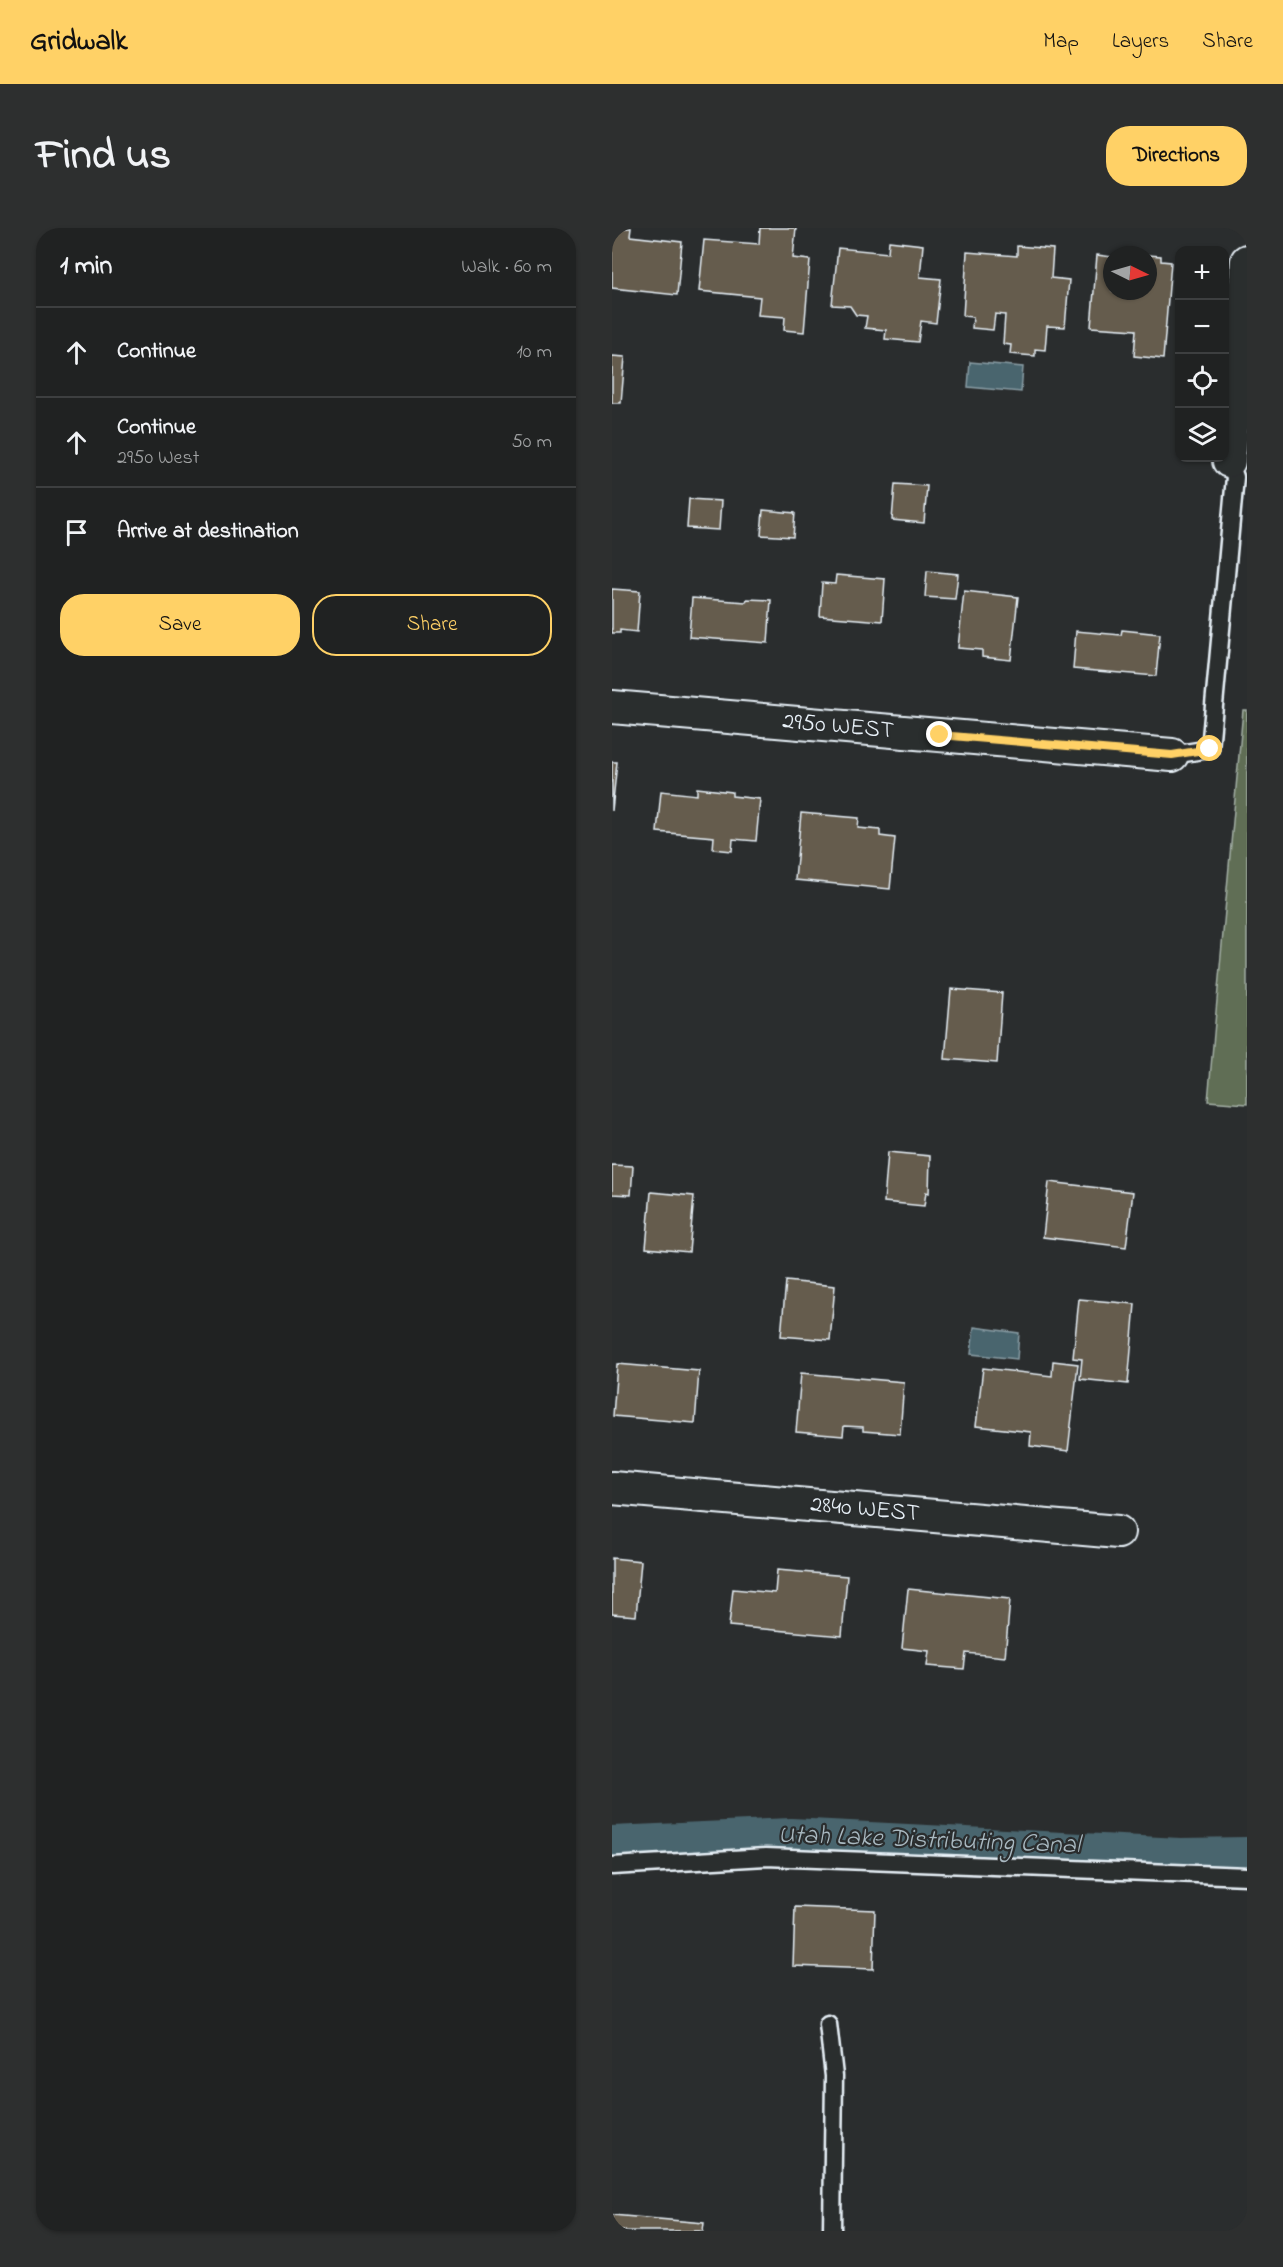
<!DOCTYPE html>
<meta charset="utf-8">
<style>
body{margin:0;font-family:"Indie Flower",sans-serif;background:#2d2f2f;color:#f1f3f6}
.controls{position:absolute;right:18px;top:18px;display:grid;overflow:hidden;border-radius:12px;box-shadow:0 2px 4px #0004}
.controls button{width:54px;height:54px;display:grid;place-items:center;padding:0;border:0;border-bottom:2px solid #3d3f40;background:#202222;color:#f1f3f6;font:30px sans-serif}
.compass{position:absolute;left:491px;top:18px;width:54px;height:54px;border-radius:50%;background:#202222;box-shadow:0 2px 4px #0004;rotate:95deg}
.stop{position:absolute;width:18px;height:18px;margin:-14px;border:4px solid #ffd166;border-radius:50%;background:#fff}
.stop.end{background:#ffd166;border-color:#fff;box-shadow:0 2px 6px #0008}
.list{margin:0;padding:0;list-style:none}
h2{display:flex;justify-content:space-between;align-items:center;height:78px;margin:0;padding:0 24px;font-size:26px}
h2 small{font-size:20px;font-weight:400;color:#a2a4a5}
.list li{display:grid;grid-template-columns:39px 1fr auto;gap:18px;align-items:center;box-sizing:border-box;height:90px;padding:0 24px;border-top:2px solid #3d3f40}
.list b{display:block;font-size:22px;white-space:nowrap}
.list p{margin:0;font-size:20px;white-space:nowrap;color:#a2a4a5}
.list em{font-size:20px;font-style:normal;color:#a2a4a5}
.actions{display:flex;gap:12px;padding:18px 24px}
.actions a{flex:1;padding:14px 0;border:2px solid #ffd166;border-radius:24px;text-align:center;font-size:21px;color:#ffd166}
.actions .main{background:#ffd166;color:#111}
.icon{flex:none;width:33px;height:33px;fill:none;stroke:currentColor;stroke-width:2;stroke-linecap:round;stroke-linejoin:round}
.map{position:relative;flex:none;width:635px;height:2003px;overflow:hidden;border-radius:24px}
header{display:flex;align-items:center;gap:36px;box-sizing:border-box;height:84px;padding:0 30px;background:#ffd166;color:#111}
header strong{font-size:28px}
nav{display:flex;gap:33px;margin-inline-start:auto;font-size:21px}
.intro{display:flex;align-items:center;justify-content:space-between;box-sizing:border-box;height:144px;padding:0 36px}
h1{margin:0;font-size:42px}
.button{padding:15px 27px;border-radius:24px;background:#ffd166;color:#111;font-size:21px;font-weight:700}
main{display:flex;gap:36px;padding:0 36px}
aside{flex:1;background:#202222;border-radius:24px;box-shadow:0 2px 4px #0004}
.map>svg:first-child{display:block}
</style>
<header>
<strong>Gridwalk</strong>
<nav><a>Map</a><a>Layers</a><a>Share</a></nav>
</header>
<div class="intro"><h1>Find us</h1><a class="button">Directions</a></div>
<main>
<aside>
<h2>1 min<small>Walk · 60 m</small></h2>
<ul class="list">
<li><svg class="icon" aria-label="ahead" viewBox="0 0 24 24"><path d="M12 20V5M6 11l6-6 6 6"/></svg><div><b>Continue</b></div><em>10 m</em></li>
<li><svg class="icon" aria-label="ahead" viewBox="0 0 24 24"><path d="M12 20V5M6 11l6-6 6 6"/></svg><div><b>Continue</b><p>2950 West</p></div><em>50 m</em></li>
<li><svg class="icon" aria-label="arrive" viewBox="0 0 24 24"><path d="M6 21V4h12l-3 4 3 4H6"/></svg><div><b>Arrive at destination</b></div></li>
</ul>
<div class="actions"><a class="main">Save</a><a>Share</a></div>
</aside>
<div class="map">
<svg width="635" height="2003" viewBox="0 0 635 2003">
<rect width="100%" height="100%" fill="#2a2d2e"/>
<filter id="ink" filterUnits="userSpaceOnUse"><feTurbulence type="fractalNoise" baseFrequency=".0167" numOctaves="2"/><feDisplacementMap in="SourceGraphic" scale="12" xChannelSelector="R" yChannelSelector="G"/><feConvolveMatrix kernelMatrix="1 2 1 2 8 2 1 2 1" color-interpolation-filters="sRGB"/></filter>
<g filter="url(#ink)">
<!-- green -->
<polygon fill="#616e55" stroke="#a4b0a6" stroke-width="1.5" points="631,482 635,482 635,876 596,873"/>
<!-- water -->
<g fill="#4a656e" stroke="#899da5" stroke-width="1.5">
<polygon points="358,134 411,139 409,164 356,159"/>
<polygon points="362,1099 407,1105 405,1131 359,1126"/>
</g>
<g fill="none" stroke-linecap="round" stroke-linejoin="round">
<!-- canal -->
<polyline stroke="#4a656e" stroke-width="30" points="0,1613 179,1605 568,1625 635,1624"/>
</g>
<!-- building -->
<g fill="#655c4d" stroke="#e8f1f8" stroke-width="1.5">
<polygon points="0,0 19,0 18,8 70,14 65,67 0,60"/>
<polygon points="148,0 184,0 181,30 198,32 192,104 172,102 173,89 146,87 148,69 87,63 92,12 147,16"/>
<polygon points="277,13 311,17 308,49 329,51 324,95 309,93 306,114 273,111 274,102 253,100 255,88 244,87 238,78 220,77 226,20 276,25"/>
<polygon points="405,18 441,21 439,50 457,52 453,99 435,98 433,122 423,121 423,128 398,126 399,117 391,116 393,87 383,86 381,102 360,100 361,89 351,88 355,24 405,28"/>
<polygon points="485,27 500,29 500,63 536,63 536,27 549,28 549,33 559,34 551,131 522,128 524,102 479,99"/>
<polygon points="0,128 13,129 9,175 0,175"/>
<polygon points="283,256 315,258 312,295 280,292"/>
<polygon points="77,271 109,273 107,302 75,300"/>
<polygon points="151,282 183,285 181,309 149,307"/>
<polygon points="315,343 346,346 343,371 313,369"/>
<polygon points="224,347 273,351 270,393 208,388 210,355 223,356"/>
<polygon points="0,361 28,363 25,404 8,402 8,405 0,405"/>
<polygon points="352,363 406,369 399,432 370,429 370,422 346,420"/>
<polygon points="80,370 134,374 135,371 159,372 156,415 77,409"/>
<polygon points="510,402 548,406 544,448 461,441 464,403 509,407"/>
<polygon points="0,534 5,534 0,583"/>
<polygon points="85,560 120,564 120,568 148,571 144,613 121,611 120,623 101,621 102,609 45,604 49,563 85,567"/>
<polygon points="189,585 247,590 246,600 268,602 268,608 283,610 278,661 183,652"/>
<polygon points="339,761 390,765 385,835 333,831"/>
<polygon points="276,924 318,928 317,965 314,964 312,978 272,974"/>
<polygon points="0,937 21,938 19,967 0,966"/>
<polygon points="437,954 521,964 514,1019 431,1009"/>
<polygon points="39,964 82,968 77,1024 34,1020"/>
<polygon points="174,1053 223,1058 218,1112 169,1108"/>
<polygon points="467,1071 523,1076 516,1156 468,1151 470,1131 461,1130"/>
<polygon points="441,1133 466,1136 456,1223 418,1218 419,1204 364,1198 371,1140 440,1148"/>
<polygon points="5,1136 87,1143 83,1195 1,1188"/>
<polygon points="189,1145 292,1154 288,1206 251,1203 251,1199 232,1198 231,1208 184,1204"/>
<polygon points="0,1330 29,1333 24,1388 0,1386"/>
<polygon points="165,1342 235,1348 230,1408 117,1398 121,1361 163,1365"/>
<polygon points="296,1361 398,1371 393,1429 354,1425 352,1441 315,1438 317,1423 290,1420"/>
<polygon points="183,1679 263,1682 261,1741 181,1738"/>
<polygon points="0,1987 92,1995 91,2003 0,2003"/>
</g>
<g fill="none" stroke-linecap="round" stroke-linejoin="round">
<defs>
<g id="service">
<polyline points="560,527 598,521 623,249 617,233"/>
<polyline points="0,1638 154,1629 635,1648"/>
<polyline points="216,1796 222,1848 220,2003"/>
</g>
<g id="minor">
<polyline points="617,233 635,33"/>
<polyline points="0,479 560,527"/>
<polyline points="0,1260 506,1304"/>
</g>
</defs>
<!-- service casing -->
<use href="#service" stroke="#e8f1f8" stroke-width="21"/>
<!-- minor casing -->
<use href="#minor" stroke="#e8f1f8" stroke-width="36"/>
<!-- service -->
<use href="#service" stroke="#2a2d2e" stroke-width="16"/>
<!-- minor -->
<use href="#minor" stroke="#2a2d2e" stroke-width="32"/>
</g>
</g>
<g fill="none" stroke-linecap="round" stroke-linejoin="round" filter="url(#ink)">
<!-- route -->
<polyline stroke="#ffd166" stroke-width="8" points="328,507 560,527 598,521"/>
</g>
<g text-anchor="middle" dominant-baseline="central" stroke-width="4.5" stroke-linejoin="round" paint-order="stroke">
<!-- street labels -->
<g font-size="24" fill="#e8f1f8" stroke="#2a2d2e">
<text transform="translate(226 499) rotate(5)">2950 WEST</text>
<text transform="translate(253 1282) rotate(5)">2840 WEST</text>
</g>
<!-- water labels -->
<g font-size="26" font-style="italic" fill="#a9b9c1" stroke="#2a2d2e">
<text transform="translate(317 1613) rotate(2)">Utah Lake Distributing Canal</text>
</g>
</g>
</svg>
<div class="controls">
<button>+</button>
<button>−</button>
<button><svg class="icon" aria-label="locate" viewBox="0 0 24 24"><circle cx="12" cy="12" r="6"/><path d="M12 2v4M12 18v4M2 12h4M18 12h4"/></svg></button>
<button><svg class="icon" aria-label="layers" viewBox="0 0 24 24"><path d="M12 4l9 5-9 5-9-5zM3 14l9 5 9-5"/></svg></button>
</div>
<svg class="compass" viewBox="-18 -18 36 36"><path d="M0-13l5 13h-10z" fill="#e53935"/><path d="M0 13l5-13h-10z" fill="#a2a4a5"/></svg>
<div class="stop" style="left:598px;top:521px"></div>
<div class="stop end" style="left:328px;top:507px"></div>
</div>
</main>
